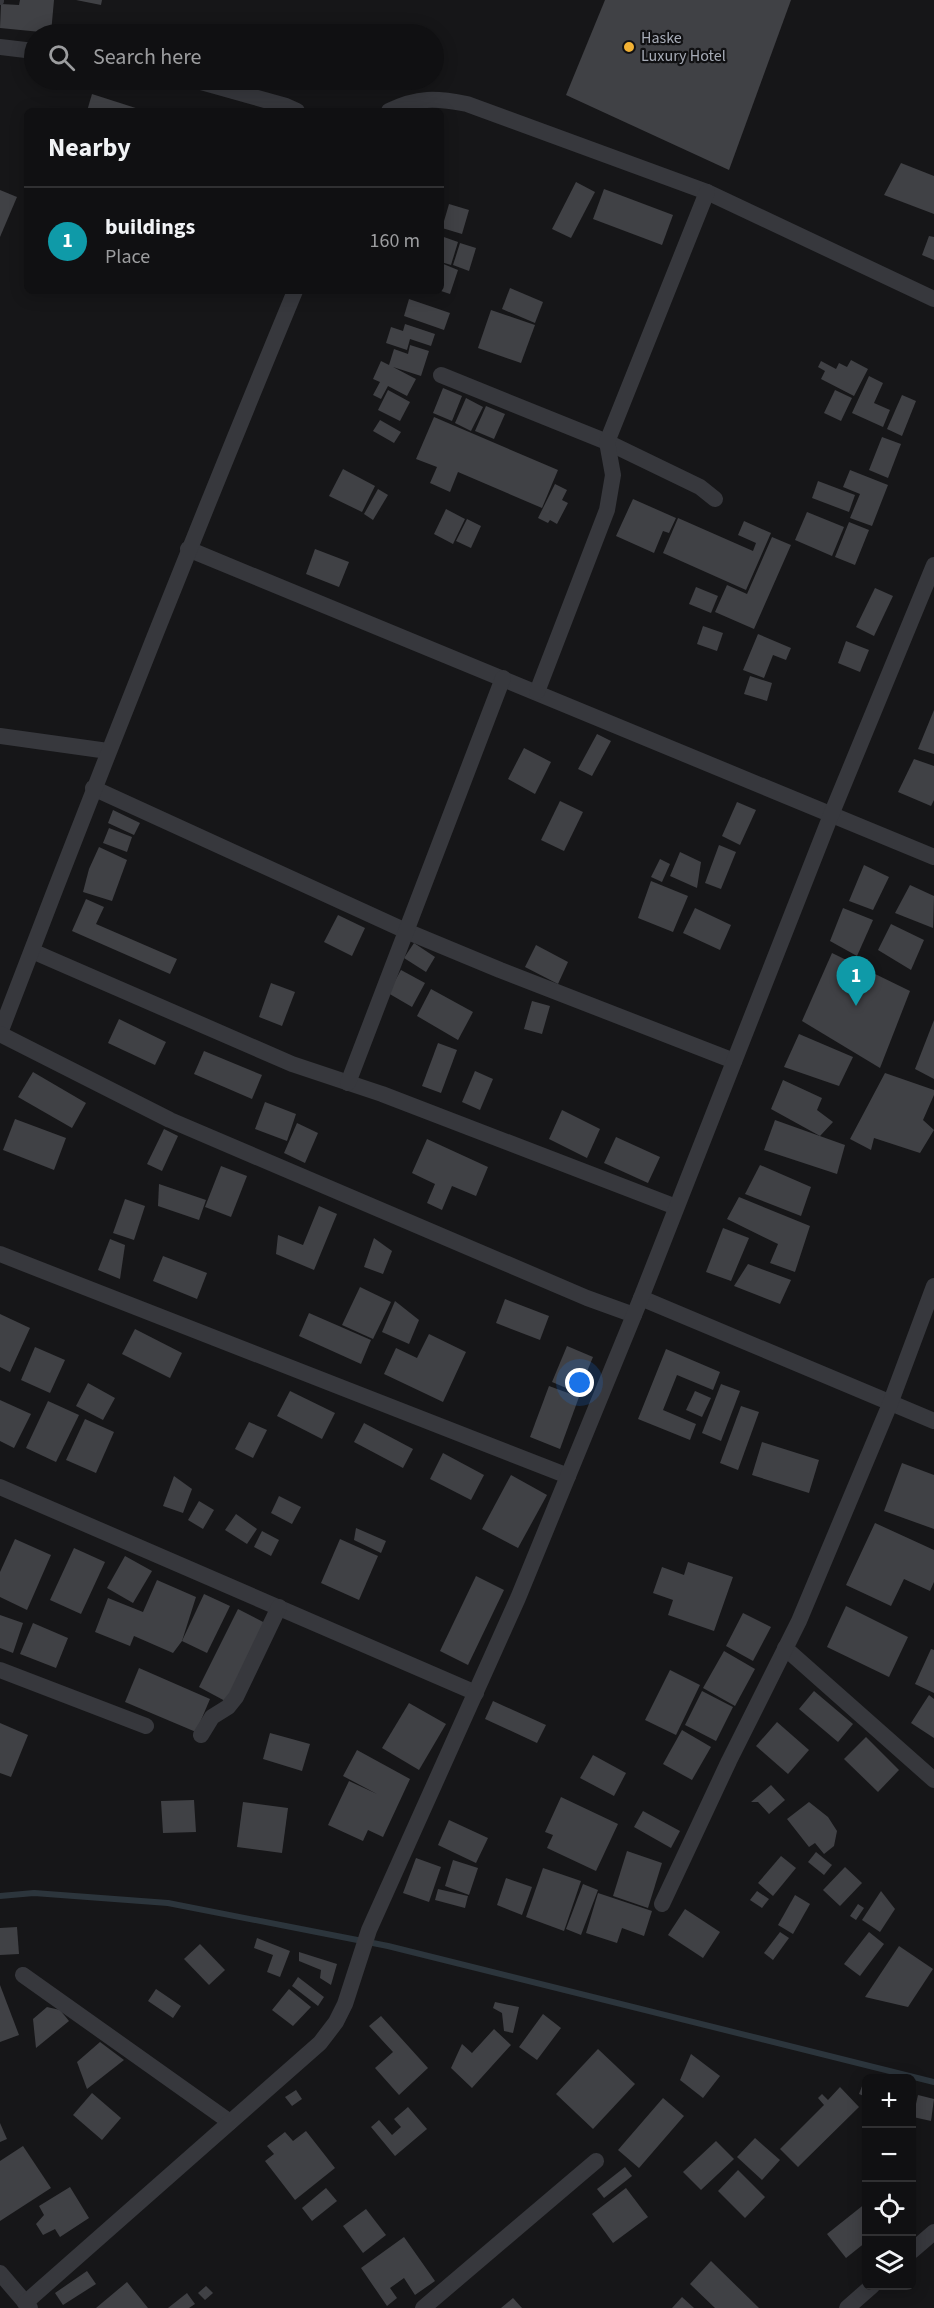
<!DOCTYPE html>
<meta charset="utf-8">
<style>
body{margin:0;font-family:"Source Sans 3",sans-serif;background:#19191b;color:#f1f3f6}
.controls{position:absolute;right:18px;bottom:18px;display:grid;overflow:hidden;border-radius:9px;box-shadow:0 3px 15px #0003}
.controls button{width:54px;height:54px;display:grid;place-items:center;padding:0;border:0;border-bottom:2px solid #303032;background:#101012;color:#f1f3f6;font:30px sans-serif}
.you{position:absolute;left:580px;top:1383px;width:21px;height:21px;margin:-15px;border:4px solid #fff;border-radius:50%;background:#1a73e8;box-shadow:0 0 0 9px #1a73e833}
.badge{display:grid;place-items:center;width:39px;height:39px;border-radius:50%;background:#f2b134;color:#fff;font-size:20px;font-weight:700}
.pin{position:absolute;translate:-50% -50px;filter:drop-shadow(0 2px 3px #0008)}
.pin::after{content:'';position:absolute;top:32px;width:21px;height:18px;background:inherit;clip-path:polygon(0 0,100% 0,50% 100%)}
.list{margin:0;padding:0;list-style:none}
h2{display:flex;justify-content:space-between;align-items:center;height:78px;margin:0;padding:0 24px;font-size:26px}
h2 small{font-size:20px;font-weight:400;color:#9c9d9f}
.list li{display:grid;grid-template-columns:39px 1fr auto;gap:18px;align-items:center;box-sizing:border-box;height:108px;padding:0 24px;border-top:2px solid #303032}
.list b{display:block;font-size:22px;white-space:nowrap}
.list p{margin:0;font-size:20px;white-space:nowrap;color:#9c9d9f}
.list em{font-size:20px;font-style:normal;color:#9c9d9f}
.icon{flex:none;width:33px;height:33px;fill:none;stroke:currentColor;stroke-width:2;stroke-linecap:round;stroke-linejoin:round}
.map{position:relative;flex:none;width:934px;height:2308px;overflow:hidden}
.search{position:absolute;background:#101012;box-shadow:0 3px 15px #0003;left:24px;top:24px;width:420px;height:66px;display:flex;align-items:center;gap:15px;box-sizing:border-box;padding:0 21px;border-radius:33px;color:#9c9d9f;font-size:22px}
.panel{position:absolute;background:#101012;box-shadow:0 3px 15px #0003;left:24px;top:108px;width:420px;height:186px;border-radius:9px}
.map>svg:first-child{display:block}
</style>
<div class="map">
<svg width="934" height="2308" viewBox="0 0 934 2308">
<rect width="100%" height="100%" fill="#161618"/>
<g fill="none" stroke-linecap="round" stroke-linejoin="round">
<!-- stream -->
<polyline stroke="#2c353c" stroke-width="6" points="0,1896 34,1893 168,1903 388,1946 934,2082"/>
</g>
<!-- building -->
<g fill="#404145">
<polygon points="20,0 54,0 51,33 0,28 1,4 19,5"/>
<polygon points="76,0 102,0 101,5"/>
<polygon points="605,0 791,0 729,170 566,95"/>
<polygon points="92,94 145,111 87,111"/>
<polygon points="901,163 934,176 934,214 884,195"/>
<polygon points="576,182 595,192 571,238 552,229"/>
<polygon points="604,189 673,215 662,245 593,219"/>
<polygon points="0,190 17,197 0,237"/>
<polygon points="449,204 469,210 462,234 442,228"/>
<polygon points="441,236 458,242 451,265 441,262"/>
<polygon points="929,236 934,237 934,260 922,255"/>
<polygon points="460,243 476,248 469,271 453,265"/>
<polygon points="441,263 458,270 450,294 441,291"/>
<polygon points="510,288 543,302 535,323 502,309"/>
<polygon points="409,299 450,313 444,330 404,316"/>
<polygon points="491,310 535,325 521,363 478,348"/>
<polygon points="405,324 435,334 431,346 410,339 407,350 386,343 391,327 403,331"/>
<polygon points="410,345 429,351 421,376 393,367 416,379 407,396 388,386 381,399 373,395 380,382 373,379 381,361 389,365 394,349 408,354"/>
<polygon points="851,360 868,369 854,396 821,379 825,371 818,367 821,361 836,369 839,363 847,367"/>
<polygon points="869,376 883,383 874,403 890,410 883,427 852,413"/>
<polygon points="443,388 462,396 452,421 433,413"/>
<polygon points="388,390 410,402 400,421 378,410"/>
<polygon points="835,390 852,398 841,421 824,413"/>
<polygon points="902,395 916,401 902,436 887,429"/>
<polygon points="466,398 483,407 471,431 455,423"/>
<polygon points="486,406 505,414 494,439 475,431"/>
<polygon points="434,417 558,470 542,508 458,472 450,492 430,483 437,467 416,459"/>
<polygon points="380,420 401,432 394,443 373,431"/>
<polygon points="882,437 901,444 888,478 869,470"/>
<polygon points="343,469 375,486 362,512 329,496"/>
<polygon points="850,470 888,485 872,526 850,518 860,494 843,487"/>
<polygon points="818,481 855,495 849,512 812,498"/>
<polygon points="555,484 567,490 562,500 568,503 557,524 550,520 548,523 538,518"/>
<polygon points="378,489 388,495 373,520 364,514"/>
<polygon points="633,499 676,518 669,533 663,531 654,553 616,536"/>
<polygon points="446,509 465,519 453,544 434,534"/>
<polygon points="807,512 844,527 832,556 795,540"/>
<polygon points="678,518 753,551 756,543 738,535 744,521 771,533 746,590 663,553"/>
<polygon points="467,519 481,526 471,548 456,541"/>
<polygon points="849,522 869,530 855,565 835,557"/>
<polygon points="772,537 791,545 754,629 715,612 727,585 747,594"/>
<polygon points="315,549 349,562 339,587 306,574"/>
<polygon points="696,587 718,596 711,613 689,604"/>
<polygon points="875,588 893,596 874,636 856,627"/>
<polygon points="703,626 723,633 717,651 697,644"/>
<polygon points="758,634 791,648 786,660 773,655 764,678 743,670"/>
<polygon points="846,641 869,650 860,672 838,663"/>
<polygon points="750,676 772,683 767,701 744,694"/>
<polygon points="934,710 934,754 918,749"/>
<polygon points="597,734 611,741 592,776 578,769"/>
<polygon points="524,748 551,762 535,794 508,779"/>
<polygon points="914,759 934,766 934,800 931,806 898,792"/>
<polygon points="560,801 583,812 564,851 541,840"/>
<polygon points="737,802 756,810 740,845 722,836"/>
<polygon points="113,810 140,823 134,835 108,823"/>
<polygon points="109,828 132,837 127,852 103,843"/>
<polygon points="719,845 736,852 721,889 705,883"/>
<polygon points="99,847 127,860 112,901 83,892 89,869"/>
<polygon points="680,852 701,862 697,888 670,876"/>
<polygon points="660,859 670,864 662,882 651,877"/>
<polygon points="864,865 889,877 873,910 849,901"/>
<polygon points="651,881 688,896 673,932 638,918"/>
<polygon points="910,885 934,896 933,928 895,913"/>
<polygon points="86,899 104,907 96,924 177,959 170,974 72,931"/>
<polygon points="695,908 731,925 720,950 683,933"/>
<polygon points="843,908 873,920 857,956 830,941"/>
<polygon points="338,915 365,928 352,956 324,942"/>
<polygon points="891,924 924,940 911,970 878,950"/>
<polygon points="414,943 435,957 426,972 404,958"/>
<polygon points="536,945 568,962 558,984 525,967"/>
<polygon points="832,953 910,991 880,1068 802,1021"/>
<polygon points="401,970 425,983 412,1007 388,993"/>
<polygon points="271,983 295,992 282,1026 259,1017"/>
<polygon points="431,989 473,1012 458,1040 417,1016"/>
<polygon points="532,1001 550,1006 542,1034 524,1029"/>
<polygon points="119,1019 166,1042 155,1065 108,1043"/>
<polygon points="934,1020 934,1079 915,1069"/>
<polygon points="799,1034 853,1057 839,1086 784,1067"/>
<polygon points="438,1043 457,1050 441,1093 422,1086"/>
<polygon points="204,1051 262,1075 252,1099 194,1074"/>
<polygon points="475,1071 493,1079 480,1110 462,1102"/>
<polygon points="33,1072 86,1103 72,1128 18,1097"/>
<polygon points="885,1073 934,1090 934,1095 923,1120 934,1130 920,1153 874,1138 871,1150 850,1139"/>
<polygon points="783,1080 822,1098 817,1110 833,1122 820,1136 771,1109"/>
<polygon points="265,1102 296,1114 287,1141 255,1129"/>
<polygon points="562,1110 600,1129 587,1158 549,1139"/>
<polygon points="15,1119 66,1138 54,1170 3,1150"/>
<polygon points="775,1120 845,1145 837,1174 764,1150"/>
<polygon points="297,1123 318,1133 305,1163 284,1153"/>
<polygon points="164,1129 178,1136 162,1171 147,1164"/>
<polygon points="616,1137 660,1157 648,1183 604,1163"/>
<polygon points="427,1139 488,1167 476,1196 452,1186 442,1210 427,1203 435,1184 412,1173"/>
<polygon points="760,1165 811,1187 801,1216 745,1194"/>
<polygon points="221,1166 247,1176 231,1217 205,1207"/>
<polygon points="159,1184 206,1200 199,1220 158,1206"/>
<polygon points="739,1197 810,1226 795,1272 770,1263 778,1244 727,1219"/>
<polygon points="125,1199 145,1206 134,1240 113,1233"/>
<polygon points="319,1206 337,1214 314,1270 276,1254 278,1235 303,1245"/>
<polygon points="723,1228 749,1238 731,1281 706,1272"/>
<polygon points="374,1238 392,1251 383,1274 364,1267"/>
<polygon points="110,1239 125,1245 120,1279 98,1270"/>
<polygon points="163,1256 207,1273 197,1299 153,1281"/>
<polygon points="748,1264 791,1280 780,1304 734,1286"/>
<polygon points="360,1287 391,1302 373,1339 342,1325"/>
<polygon points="505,1299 549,1316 540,1340 496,1323"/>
<polygon points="395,1301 419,1320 409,1344 382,1332"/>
<polygon points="309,1313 371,1340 361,1364 299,1336"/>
<polygon points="0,1314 30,1328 10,1372 0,1367"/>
<polygon points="135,1329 182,1353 170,1378 122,1354"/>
<polygon points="429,1334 466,1352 443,1402 384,1374 396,1348 417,1358"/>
<polygon points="567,1346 593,1357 578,1393 552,1382"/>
<polygon points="35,1347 65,1360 50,1393 21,1380"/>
<polygon points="666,1349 720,1372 713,1390 677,1375 663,1410 696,1424 690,1440 638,1419"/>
<polygon points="88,1383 115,1398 103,1420 76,1406"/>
<polygon points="721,1384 740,1391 721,1441 702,1433"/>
<polygon points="549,1386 579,1397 560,1449 530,1437"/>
<polygon points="290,1391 335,1413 322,1439 277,1416"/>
<polygon points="695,1391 711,1398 702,1417 686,1410"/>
<polygon points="0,1400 31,1414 14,1448 0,1441"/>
<polygon points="48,1401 79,1415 56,1462 26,1448"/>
<polygon points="741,1406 759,1412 738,1470 720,1463"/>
<polygon points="85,1419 114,1432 96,1473 66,1460"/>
<polygon points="249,1422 267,1430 253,1458 235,1449"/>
<polygon points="364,1423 413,1449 403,1468 354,1442"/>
<polygon points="762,1442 819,1460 809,1493 752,1475"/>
<polygon points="443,1453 484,1475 471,1500 430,1479"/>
<polygon points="902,1463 934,1475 934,1529 884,1511"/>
<polygon points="511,1475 547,1495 518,1548 482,1529"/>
<polygon points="174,1476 192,1489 183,1513 163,1506"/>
<polygon points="279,1496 301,1507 292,1524 271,1513"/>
<polygon points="199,1501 214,1510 203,1529 188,1520"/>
<polygon points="236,1514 257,1529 247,1544 225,1530"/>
<polygon points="875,1523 934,1550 934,1582 930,1591 904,1579 891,1606 846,1585"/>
<polygon points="356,1528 386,1541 381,1553 354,1540"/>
<polygon points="262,1531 279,1540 271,1556 254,1547"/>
<polygon points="15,1539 51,1555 27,1610 0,1597 0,1572"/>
<polygon points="340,1539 378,1556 359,1600 321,1583"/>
<polygon points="74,1548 105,1562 81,1614 50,1600"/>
<polygon points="125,1556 152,1571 133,1603 107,1588"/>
<polygon points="688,1562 733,1577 714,1631 668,1615 673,1600 653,1593 662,1567 684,1575"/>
<polygon points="476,1576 504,1590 468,1665 440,1651"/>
<polygon points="157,1580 196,1597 182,1641 173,1653 134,1636 130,1646 95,1632 108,1598 143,1612"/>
<polygon points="204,1594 230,1606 207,1653 182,1641"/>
<polygon points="846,1606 908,1637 889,1677 827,1647"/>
<polygon points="238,1609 267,1624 227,1702 199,1687"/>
<polygon points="743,1613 771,1627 753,1661 726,1646"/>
<polygon points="0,1615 23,1623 13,1653 0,1648"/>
<polygon points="33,1623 68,1638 56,1668 20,1654"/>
<polygon points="931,1649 934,1650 934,1693 915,1684"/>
<polygon points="724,1651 755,1669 735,1706 703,1688"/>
<polygon points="139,1668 210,1699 196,1732 125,1702"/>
<polygon points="670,1670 700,1685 676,1735 645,1720"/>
<polygon points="702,1691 733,1707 716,1741 685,1725"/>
<polygon points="814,1691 853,1724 838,1742 799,1709"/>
<polygon points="929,1695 934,1699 934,1738 911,1723"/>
<polygon points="493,1701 546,1725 537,1743 485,1719"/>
<polygon points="409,1703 446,1724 419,1770 382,1748"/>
<polygon points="777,1722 809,1750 788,1774 756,1746"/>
<polygon points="0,1723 28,1735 11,1777 0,1773"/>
<polygon points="682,1730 711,1747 692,1780 663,1764"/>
<polygon points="270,1733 310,1744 302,1771 263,1759"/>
<polygon points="866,1737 899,1770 878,1792 844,1759"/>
<polygon points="357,1750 410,1779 383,1837 368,1830 363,1841 328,1825 349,1781 377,1794 343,1776"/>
<polygon points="593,1755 626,1773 614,1796 580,1778"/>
<polygon points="771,1785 785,1800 769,1814 758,1802 751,1802"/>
<polygon points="561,1797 618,1824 596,1871 547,1848 553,1835 545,1832"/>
<polygon points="194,1800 196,1832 163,1833 161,1801"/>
<polygon points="243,1802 288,1808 282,1853 237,1847"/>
<polygon points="809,1802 828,1817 837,1831 834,1846 824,1854 815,1843 809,1847 787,1819"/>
<polygon points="643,1811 680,1831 671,1848 634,1827"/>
<polygon points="449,1820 488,1838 476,1863 438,1845"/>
<polygon points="627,1851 662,1863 648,1908 613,1896"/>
<polygon points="816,1852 832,1865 824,1875 808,1862"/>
<polygon points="781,1856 796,1868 773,1896 758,1883"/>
<polygon points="416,1858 441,1867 429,1902 403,1893"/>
<polygon points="453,1860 478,1868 469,1895 445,1886"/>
<polygon points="845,1867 862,1883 840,1906 823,1890"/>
<polygon points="543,1868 581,1881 564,1931 526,1917"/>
<polygon points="506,1878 532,1887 522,1915 497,1905"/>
<polygon points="583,1884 598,1890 581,1935 566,1929"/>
<polygon points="438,1889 468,1896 465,1908 435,1900"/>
<polygon points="757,1891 769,1899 762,1908 750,1900"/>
<polygon points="881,1891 895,1909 880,1932 862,1920"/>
<polygon points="598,1893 652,1911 644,1936 622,1928 617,1943 586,1933"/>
<polygon points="795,1895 810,1904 793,1934 778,1925"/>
<polygon points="858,1904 864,1908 856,1920 850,1916"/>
<polygon points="685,1909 720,1932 703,1958 668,1935"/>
<polygon points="17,1927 19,1954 0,1955 0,1928"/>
<polygon points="780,1932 789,1938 773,1960 764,1953"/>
<polygon points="869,1932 884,1944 860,1976 844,1964"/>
<polygon points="257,1938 290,1951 280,1977 267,1972 273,1955 254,1948"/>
<polygon points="200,1944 225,1970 209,1985 184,1959"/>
<polygon points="899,1946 933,1969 908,2007 865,1997"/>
<polygon points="299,1952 337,1964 331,1985 320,1978 321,1970 299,1961"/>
<polygon points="298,1977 324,1997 318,2006 292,1986"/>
<polygon points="0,1985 19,2035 0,2042"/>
<polygon points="156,1989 181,2006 173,2018 148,2001"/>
<polygon points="289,1989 311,2007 293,2026 272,2010"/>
<polygon points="495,2002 519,2007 513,2033 504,2031 502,2013 493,2008"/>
<polygon points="47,2007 60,2010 69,2021 36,2048 33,2019"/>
<polygon points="543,2014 561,2028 537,2060 519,2047"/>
<polygon points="381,2016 428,2068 399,2095 375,2068 393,2052 369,2026"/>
<polygon points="494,2029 511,2045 472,2088 451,2068 462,2044 472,2053"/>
<polygon points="100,2042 124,2060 87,2089 77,2062"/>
<polygon points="598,2049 635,2084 593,2129 556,2094"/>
<polygon points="691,2054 720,2076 703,2098 680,2080"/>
<polygon points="864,2081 866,2082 866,2097 859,2094"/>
<polygon points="840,2087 859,2107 798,2167 780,2149 824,2105 818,2098 822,2094 828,2100"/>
<polygon points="296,2090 302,2099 292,2106 285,2097"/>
<polygon points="92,2093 121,2118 102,2140 73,2115"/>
<polygon points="918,2095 934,2099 931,2121 913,2117"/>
<polygon points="663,2098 684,2116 639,2168 618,2150"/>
<polygon points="408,2107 427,2129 395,2156 371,2127 379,2120 392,2135 401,2127 394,2119"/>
<polygon points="0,2123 7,2139 0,2142"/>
<polygon points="306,2131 335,2168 295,2200 265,2161 274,2154 267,2146 285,2132 293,2141"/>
<polygon points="755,2138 780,2160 762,2180 737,2157"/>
<polygon points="716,2141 734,2159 701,2190 683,2172"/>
<polygon points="23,2146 51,2188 0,2221 0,2161"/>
<polygon points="625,2167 632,2176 604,2198 597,2189"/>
<polygon points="738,2170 765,2197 745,2218 718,2191"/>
<polygon points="70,2187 89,2218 60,2237 55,2229 43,2235 36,2224 44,2215 39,2206"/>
<polygon points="326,2188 337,2201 312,2221 302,2208"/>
<polygon points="626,2188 648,2217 613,2243 592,2214"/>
<polygon points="866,2203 866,2242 846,2258 827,2234"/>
<polygon points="366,2209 386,2235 363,2253 343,2226"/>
<polygon points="404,2237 435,2281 415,2295 404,2278 390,2288 397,2298 387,2306 361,2268"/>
<polygon points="711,2261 759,2308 715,2308 690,2284"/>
<polygon points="87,2271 96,2284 63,2305 55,2293"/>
<polygon points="127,2282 148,2308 96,2308"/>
<polygon points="206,2286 213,2293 205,2300 198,2293"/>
<polygon points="187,2293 195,2304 189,2308 168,2308"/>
<polygon points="682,2297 694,2308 672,2308"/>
<polygon points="513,2298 522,2308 501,2308"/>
</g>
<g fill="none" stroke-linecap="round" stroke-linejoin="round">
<!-- lane -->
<polyline stroke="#37383d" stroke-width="8" points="0,1 0,0"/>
<!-- street -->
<g stroke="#37383d" stroke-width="16">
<polyline points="0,47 34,51"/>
<polyline points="194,80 286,106 297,111"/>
<path d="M389 111C418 97 436 98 467 104L707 192 934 299"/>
<polyline points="441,375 607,442 700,487 715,499"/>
<polyline points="188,549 934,857"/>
<polyline points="537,692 607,510 613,475 607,442 707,192"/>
<polyline points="0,736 108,751"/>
<polyline points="93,788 406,931 500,970 734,1061"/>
<polyline points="32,951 292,1064 382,1094 676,1207"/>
<path d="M0 1033C95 784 193 537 295 291"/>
<polyline points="0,1034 170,1120 587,1298 634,1315"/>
<polyline points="348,1083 503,678"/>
<polyline points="0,1254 568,1476"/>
<polyline points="641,1298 934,1421"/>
<polyline points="0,1487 476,1693"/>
<polyline points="785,1648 934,1780"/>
<polyline points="0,1670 146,1726"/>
<polyline points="201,1735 212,1717 228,1707 236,1697 279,1607"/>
<polyline points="662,1904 729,1761 799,1621 890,1404 934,1286"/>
<polyline points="23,1975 230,2122"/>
<polyline points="912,2251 934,2232"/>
<polyline points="0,2273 30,2308"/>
<polyline points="25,2303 320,2043 336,2022 345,2004 369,1930 518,1598 641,1298 831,815 934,565"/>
<polyline points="423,2308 596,2161"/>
<polyline points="847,2308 872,2286"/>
</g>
</g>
<!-- markers -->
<circle fill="#f2b134" stroke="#111113" stroke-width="2" cx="629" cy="47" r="6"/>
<g text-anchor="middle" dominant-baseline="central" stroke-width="4.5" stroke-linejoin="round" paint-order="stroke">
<!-- poi labels -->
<g font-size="16" fill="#a8adb8" stroke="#111113" text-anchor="start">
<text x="641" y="38">Haske<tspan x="641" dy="18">Luxury Hotel</tspan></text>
</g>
</g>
</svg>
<div class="controls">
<button>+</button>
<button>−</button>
<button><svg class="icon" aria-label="locate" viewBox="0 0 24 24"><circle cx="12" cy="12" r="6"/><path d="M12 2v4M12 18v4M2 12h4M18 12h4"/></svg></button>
<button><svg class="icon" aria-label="layers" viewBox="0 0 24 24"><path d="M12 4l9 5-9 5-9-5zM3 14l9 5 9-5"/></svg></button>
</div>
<div class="you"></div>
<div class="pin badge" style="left:856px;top:1006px;background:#0f9aa8">1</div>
<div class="search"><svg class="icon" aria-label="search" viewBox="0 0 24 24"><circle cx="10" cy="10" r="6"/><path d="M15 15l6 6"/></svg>Search here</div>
<section class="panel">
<h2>Nearby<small></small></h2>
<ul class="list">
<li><span class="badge" style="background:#0f9aa8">1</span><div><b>buildings</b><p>Place</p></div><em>160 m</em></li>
</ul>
</section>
</div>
